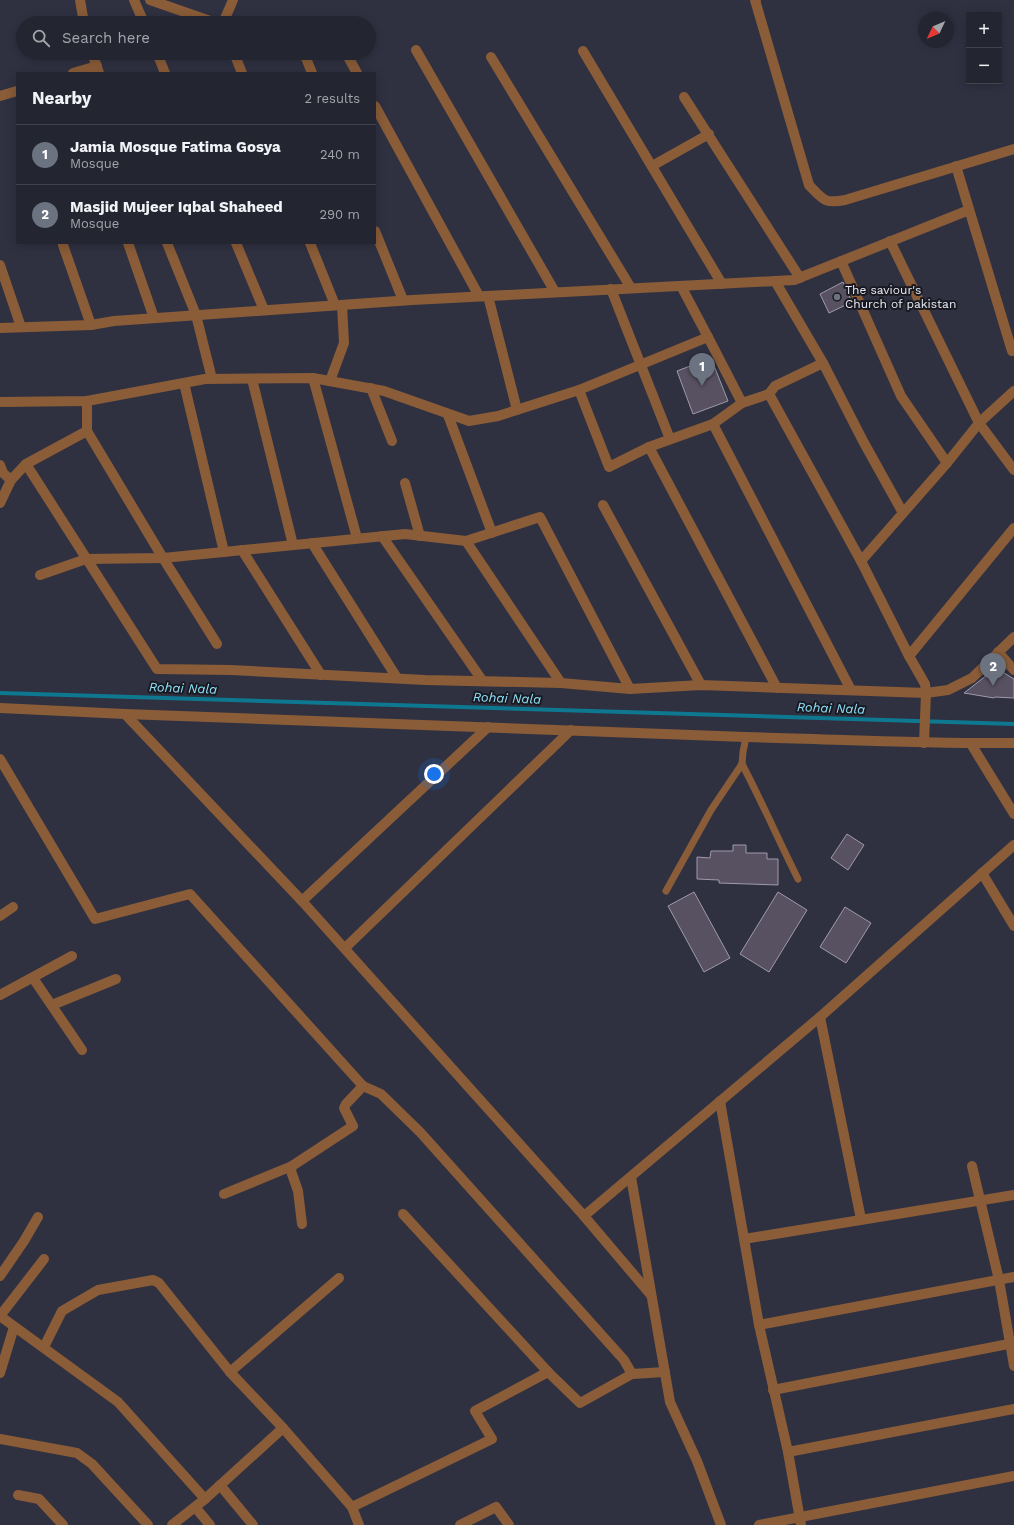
<!DOCTYPE html>
<meta charset="utf-8">
<style>
body{margin:0;font-family:"Work Sans",sans-serif;background:#2b2d39;color:#f1f3f6}
.controls{position:absolute;right:12px;top:12px;display:grid;overflow:hidden;border-radius:0px;box-shadow:0 2px 10px #0003}
.controls button{width:36px;height:36px;display:grid;place-items:center;padding:0;border:0;border-bottom:1px solid #40424d;background:#232531;color:#f1f3f6;font:20px sans-serif}
.compass{position:absolute;left:918px;top:12px;width:36px;height:36px;border-radius:50%;background:#232531;box-shadow:0 2px 10px #0003;rotate:226deg}
.you{position:absolute;left:434px;top:774px;width:14px;height:14px;margin:-10px;border:3px solid #fff;border-radius:50%;background:#1a73e8;box-shadow:0 0 0 6px #1a73e833}
.badge{display:grid;place-items:center;width:26px;height:26px;border-radius:50%;background:#32d882;color:#fff;font-size:13px;font-weight:700}
.pin{position:absolute;translate:-50% -33px;filter:drop-shadow(0 1px 2px #0008)}
.pin::after{content:'';position:absolute;top:21px;width:14px;height:12px;background:inherit;clip-path:polygon(0 0,100% 0,50% 100%)}
.list{margin:0;padding:0;list-style:none}
h2{display:flex;justify-content:space-between;align-items:center;height:52px;margin:0;padding:0 16px;font-size:17px}
h2 small{font-size:13px;font-weight:400;color:#a3a5ab}
.list li{display:grid;grid-template-columns:26px 1fr auto;gap:12px;align-items:center;box-sizing:border-box;height:60px;padding:0 16px;border-top:1px solid #40424d}
.list b{display:block;font-size:15px;white-space:nowrap}
.list p{margin:0;font-size:13px;white-space:nowrap;color:#a3a5ab}
.list em{font-size:13px;font-style:normal;color:#a3a5ab}
.icon{flex:none;width:22px;height:22px;fill:none;stroke:currentColor;stroke-width:2;stroke-linecap:round;stroke-linejoin:round}
.map{position:relative;flex:none;width:1014px;height:1525px;overflow:hidden}
.search{position:absolute;background:#232531;box-shadow:0 2px 10px #0003;left:16px;top:16px;width:360px;height:44px;display:flex;align-items:center;gap:10px;box-sizing:border-box;padding:0 14px;border-radius:22px;color:#a3a5ab;font-size:15px}
.panel{position:absolute;background:#232531;box-shadow:0 2px 10px #0003;left:16px;top:72px;width:360px;height:172px;border-radius:0px}
.map>svg:first-child{display:block}
</style>
<div class="map">
<svg width="1014" height="1525" viewBox="0 0 1014 1525">
<rect width="100%" height="100%" fill="#2f3141"/>
<g fill="none" stroke-linecap="round" stroke-linejoin="round">
<!-- stream -->
<polyline stroke="#0e7890" stroke-width="4" points="0,693 1014,724"/>
</g>
<!-- building -->
<g fill="#585162" stroke="#a099ac">
<polygon points="843,282 852,302 829,313 820,294"/>
<polygon points="711,358 728,401 693,414 677,371"/>
<polygon points="996,668 1014,679 1014,698 995,697 994,698 964,693"/>
<polygon points="847,834 864,845 848,870 831,858"/>
<polygon points="733,845 746,845 746,853 767,853 767,859 778,859 778,885 719,883 719,880 697,879 697,857 710,858 711,851 733,851"/>
<polygon points="694,892 730,958 704,972 668,906"/>
<polygon points="778,892 807,910 769,972 740,954"/>
<polygon points="845,907 871,923 846,963 820,947"/>
</g>
<g fill="none" stroke-linecap="round" stroke-linejoin="round">
<!-- service -->
<g stroke="#8a5c38" stroke-width="7">
<path d="M742 764C762 802 779 841 798 879"/>
<polyline points="666,891 711,810 742,764 743,752 746,737"/>
</g>
<!-- minor -->
<g stroke="#8a5c38" stroke-width="10">
<polyline points="80,0 84,23"/>
<polyline points="134,0 144,23"/>
<polyline points="150,0 216,23"/>
<path d="M756 0H755L809 185C823 200 825 204 845 200L1014 149"/>
<polyline points="223,23 233,0"/>
<polyline points="416,50 555,292"/>
<polyline points="583,51 722,284"/>
<polyline points="92,53 99,73"/>
<polyline points="157,53 165,73"/>
<polyline points="234,53 242,73"/>
<polyline points="304,53 312,73"/>
<polyline points="346,53 357,73"/>
<polyline points="491,57 631,288"/>
<polyline points="73,73 97,66"/>
<polyline points="0,96 17,91"/>
<polyline points="684,97 800,278"/>
<polyline points="375,106 479,296"/>
<polyline points="652,166 709,134"/>
<polyline points="956,166 1012,351"/>
<polyline points="375,231 403,300"/>
<polyline points="890,241 979,423 1014,470"/>
<polyline points="128,243 154,318"/>
<polyline points="167,243 196,315 212,379"/>
<polyline points="236,243 264,310"/>
<polyline points="310,243 335,305"/>
<polyline points="63,245 91,325"/>
<polyline points="841,261 901,396 947,463"/>
<polyline points="0,265 21,327"/>
<polyline points="775,281 823,363 863,441 903,513"/>
<polyline points="681,286 708,337"/>
<polyline points="611,289 670,439"/>
<polyline points="488,296 517,410"/>
<polyline points="0,328 91,325 114,321 412,300 794,280 969,210"/>
<polyline points="313,378 357,538"/>
<polyline points="252,379 293,545"/>
<polyline points="330,381 344,343 342,305"/>
<polyline points="184,383 224,552"/>
<polyline points="371,388 392,441"/>
<polyline points="769,394 861,561"/>
<polyline points="0,402 87,401 205,379 313,378 384,391 469,421 498,416 579,390"/>
<polyline points="742,403 708,337 579,390 609,467 649,447 713,424 742,403 769,394 775,386 823,363"/>
<polyline points="448,415 492,533"/>
<polyline points="713,424 851,690"/>
<polyline points="87,431 87,401"/>
<polyline points="649,447 777,688"/>
<polyline points="0,465 3,473 11,480 26,464"/>
<polyline points="405,483 420,536"/>
<polyline points="0,503 11,480"/>
<polyline points="603,505 701,685"/>
<polyline points="382,536 482,680"/>
<polyline points="466,541 540,517 630,689"/>
<polyline points="312,543 397,678"/>
<polyline points="242,550 321,675"/>
<polyline points="40,575 86,559 163,558 405,534 466,541 561,683"/>
<polyline points="217,644 163,558 87,431 26,464 157,669 231,670 425,680 561,683 630,689 701,685 926,693 948,690 972,678 1014,637"/>
<polyline points="998,652 1014,670"/>
<polyline points="909,656 1014,528"/>
<polyline points="125,714 302,901 584,1216 820,1017 1014,845"/>
<polyline points="924,743 926,693 925,684 909,656 861,561 947,463 979,423 1014,391"/>
<polyline points="971,744 1014,814"/>
<polyline points="0,759 95,919 190,894 363,1086 381,1094 420,1132 624,1360 632,1374 665,1372"/>
<polyline points="982,873 1014,926"/>
<polyline points="302,901 488,727"/>
<polyline points="0,916 13,907"/>
<polyline points="345,948 571,730"/>
<polyline points="33,978 82,1050"/>
<polyline points="0,995 72,956"/>
<polyline points="52,1005 116,979"/>
<polyline points="820,1017 861,1219"/>
<polyline points="720,1101 759,1325 788,1452 801,1525"/>
<polyline points="972,1166 999,1280 1014,1366"/>
<polyline points="631,1177 670,1402 697,1461 721,1525"/>
<polyline points="224,1194 292,1166"/>
<polyline points="403,1214 548,1372"/>
<polyline points="584,1216 651,1295"/>
<polyline points="302,1224 298,1191 291,1171 292,1166 353,1126 344,1108 346,1104 363,1086"/>
<polyline points="744,1239 1014,1195"/>
<polyline points="0,1276 24,1241 38,1217"/>
<polyline points="0,1316 118,1402 205,1499"/>
<polyline points="0,1316 44,1259"/>
<polyline points="759,1325 1014,1277"/>
<polyline points="44,1347 62,1311 98,1290 153,1280 159,1283 230,1372 283,1428 352,1507 359,1525"/>
<polyline points="230,1372 339,1278"/>
<polyline points="0,1373 14,1327"/>
<polyline points="773,1390 1014,1343"/>
<polyline points="0,1439 77,1453 92,1464 148,1525"/>
<polyline points="788,1452 1014,1409"/>
<polyline points="220,1485 253,1525"/>
<polyline points="18,1495 39,1499 63,1525"/>
<polyline points="195,1507 210,1525"/>
<polyline points="352,1507 492,1439 475,1411 548,1372 580,1403 632,1374"/>
<polyline points="172,1525 205,1499 283,1428"/>
<polyline points="460,1525 496,1507 509,1525"/>
<polyline points="759,1525 1014,1476"/>
</g>
<!-- tertiary -->
<path stroke="#8a5c38" stroke-width="10" d="M0 708 125 714 746 737C835 739 925 744 1014 743"/>
</g>
<!-- markers -->
<circle fill="#6b7280" stroke="#191a21" stroke-width="1.5" cx="837" cy="297" r="4"/>
<g text-anchor="middle" dominant-baseline="central" stroke-width="4" stroke-linejoin="round" paint-order="stroke">
<!-- poi labels -->
<g font-size="12" fill="#e9eaf5" stroke="#191a21" text-anchor="start">
<text x="845" y="290">The saviour's<tspan x="845" dy="14">Church of pakistan</tspan></text>
</g>
<!-- water labels -->
<g font-size="13" font-style="italic" fill="#8fe1fa" stroke="#191a21">
<text transform="translate(183 688) rotate(2)">Rohai Nala</text>
<text transform="translate(507 698) rotate(2)">Rohai Nala</text>
<text transform="translate(831 708) rotate(2)">Rohai Nala</text>
</g>
</g>
</svg>
<div class="controls">
<button>+</button>
<button>−</button>
</div>
<svg class="compass" viewBox="-18 -18 36 36"><path d="M0-13l5 13h-10z" fill="#e53935"/><path d="M0 13l5-13h-10z" fill="#a3a5ab"/></svg>
<div class="you"></div>
<div class="pin badge" style="left:702px;top:386px;background:#6b7280">1</div>
<div class="pin badge" style="left:993px;top:686px;background:#6b7280">2</div>
<div class="search"><svg class="icon" aria-label="search" viewBox="0 0 24 24"><circle cx="10" cy="10" r="6"/><path d="M15 15l6 6"/></svg>Search here</div>
<section class="panel">
<h2>Nearby<small>2 results</small></h2>
<ul class="list">
<li><span class="badge" style="background:#6b7280">1</span><div><b>Jamia Mosque Fatima Gosya</b><p>Mosque</p></div><em>240 m</em></li>
<li><span class="badge" style="background:#6b7280">2</span><div><b>Masjid Mujeer Iqbal Shaheed</b><p>Mosque</p></div><em>290 m</em></li>
</ul>
</section>
</div>
